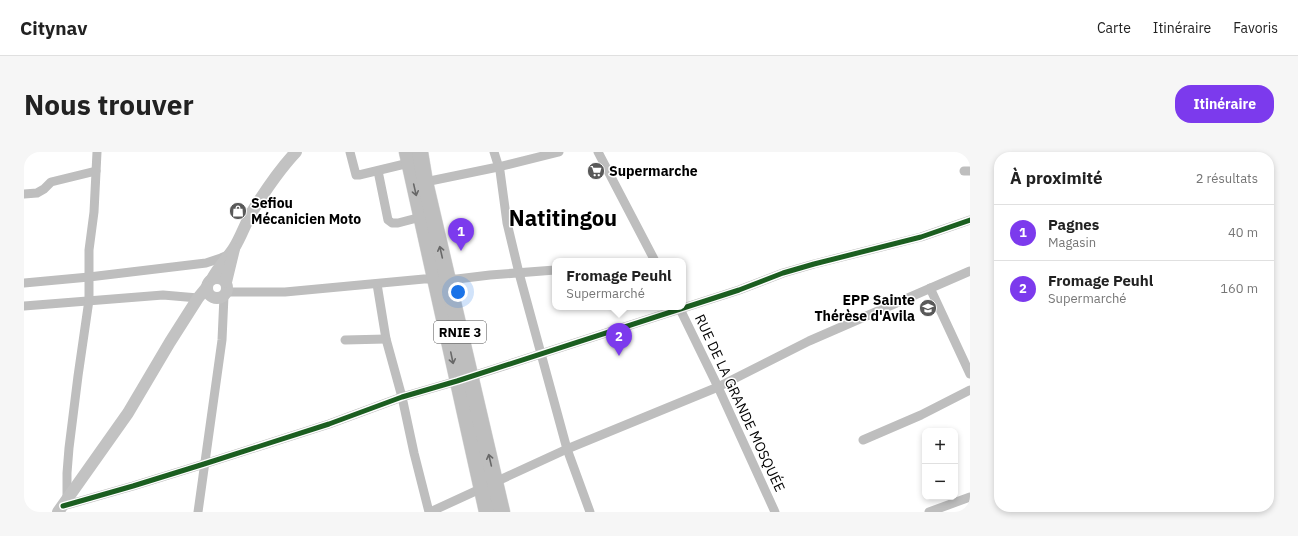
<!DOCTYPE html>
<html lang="fr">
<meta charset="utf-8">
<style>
body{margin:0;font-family:"IBM Plex Sans",sans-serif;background:#f6f6f6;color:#222}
.controls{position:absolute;right:12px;bottom:12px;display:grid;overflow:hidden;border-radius:8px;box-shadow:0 2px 6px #0003}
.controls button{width:36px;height:36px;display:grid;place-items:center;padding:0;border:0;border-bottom:1px solid #e0e0e0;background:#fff;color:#222;font:20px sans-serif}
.you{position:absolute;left:434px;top:140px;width:14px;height:14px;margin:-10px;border:3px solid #fff;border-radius:50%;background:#1a73e8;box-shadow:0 0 0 6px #1a73e833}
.badge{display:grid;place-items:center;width:26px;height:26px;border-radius:50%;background:#7c3aed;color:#fff;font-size:13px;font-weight:700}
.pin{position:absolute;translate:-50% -33px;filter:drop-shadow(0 1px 2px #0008)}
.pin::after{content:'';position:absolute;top:21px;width:14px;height:12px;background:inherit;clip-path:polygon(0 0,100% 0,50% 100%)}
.popup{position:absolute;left:528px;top:106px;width:134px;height:52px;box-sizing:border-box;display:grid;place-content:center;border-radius:8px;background:#fff;filter:drop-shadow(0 1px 3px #0005);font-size:13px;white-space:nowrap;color:#767676}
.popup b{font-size:15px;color:#222}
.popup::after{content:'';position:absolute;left:50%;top:100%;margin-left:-8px;border:8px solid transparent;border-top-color:#fff}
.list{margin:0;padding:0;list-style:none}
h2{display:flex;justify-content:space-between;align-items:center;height:52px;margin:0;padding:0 16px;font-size:17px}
h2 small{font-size:13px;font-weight:400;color:#767676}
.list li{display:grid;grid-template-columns:26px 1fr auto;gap:12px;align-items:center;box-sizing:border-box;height:56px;padding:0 16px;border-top:1px solid #e0e0e0}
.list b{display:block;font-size:15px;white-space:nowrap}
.list p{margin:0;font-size:13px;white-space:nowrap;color:#767676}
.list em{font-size:13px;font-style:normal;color:#767676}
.map{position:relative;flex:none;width:946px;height:360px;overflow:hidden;border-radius:16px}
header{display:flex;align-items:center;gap:24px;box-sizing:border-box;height:56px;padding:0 20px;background:#fff;border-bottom:1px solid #e0e0e0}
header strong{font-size:19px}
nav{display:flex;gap:22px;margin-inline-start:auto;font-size:14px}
.intro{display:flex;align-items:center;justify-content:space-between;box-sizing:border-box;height:96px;padding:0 24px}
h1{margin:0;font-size:28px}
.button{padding:10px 18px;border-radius:16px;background:#7c3aed;color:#fff;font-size:14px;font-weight:700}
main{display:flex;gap:24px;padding:0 24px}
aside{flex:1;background:#fff;border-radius:16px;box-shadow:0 2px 6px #0003}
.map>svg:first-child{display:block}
</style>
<header>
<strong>Citynav</strong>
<nav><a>Carte</a><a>Itinéraire</a><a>Favoris</a></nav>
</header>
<div class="intro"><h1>Nous trouver</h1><a class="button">Itinéraire</a></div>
<main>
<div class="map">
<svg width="946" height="360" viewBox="0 0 946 360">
<rect width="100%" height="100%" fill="#fff"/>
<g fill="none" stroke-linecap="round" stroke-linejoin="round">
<defs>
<g id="highway">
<polyline points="383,0 463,360"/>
<polyline points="396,0 401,30 478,360"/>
</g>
</defs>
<!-- highway casing -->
<use href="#highway" stroke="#dbdbdb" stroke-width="17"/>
<!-- street -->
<g stroke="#bebebe" stroke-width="9">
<polyline points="326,0 332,23 335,23 385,11"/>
<polyline points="470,0 476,19 483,71 495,121 543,297 566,360"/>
<polyline points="574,0 631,109"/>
<polyline points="354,19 364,68 368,71 374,71 397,65"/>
<polyline points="940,19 946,19"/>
<polyline points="401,30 474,15 535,0"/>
<polyline points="0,42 13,41 20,37 27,30 72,19"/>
<polyline points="0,131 65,125 182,111 197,106 204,103"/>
<polyline points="353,132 362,187 378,245 390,301 405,360"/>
<polyline points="906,136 946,222"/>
<polyline points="203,140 261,140 400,127 433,127 466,123 531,118"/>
<polyline points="0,154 139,143 174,146"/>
<polyline points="655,155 694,235 751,360"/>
<polyline points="321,188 362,187"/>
<polyline points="839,288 897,263 946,238"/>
<polyline points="43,348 43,321 45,296 54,224 65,148 65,98 70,60 73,0"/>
<polyline points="39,354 109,334 180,312 305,272 378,245 433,229 715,138 759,121 790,112 897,85 946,68"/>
<polyline points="174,360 198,188 200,144"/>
<polyline points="406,360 543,297 694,235 785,189 946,119"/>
<polyline points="905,360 946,345"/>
</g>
<!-- secondary -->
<g stroke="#c2c2c2" stroke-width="12">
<circle cx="193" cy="136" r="10"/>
<path d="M188 127C194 115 203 107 210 96 217 85 221 72 228 60 241 39 255 18 272 0"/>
<polyline points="202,130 210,97"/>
<polyline points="34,360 104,261 146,190 174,146 183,135"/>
</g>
<!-- highway -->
<use href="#highway" stroke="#bebebe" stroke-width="16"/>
<defs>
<polyline id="cycleway" points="39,354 109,334 180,312 305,272 378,245 433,229 715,138 759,121 790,112 897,85 946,68"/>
</defs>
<!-- cycleway casing -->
<use href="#cycleway" stroke="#fff" stroke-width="8"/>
<!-- cycleway -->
<use href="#cycleway" stroke="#1b5e20" stroke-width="5"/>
</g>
<!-- one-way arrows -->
<defs><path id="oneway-shaft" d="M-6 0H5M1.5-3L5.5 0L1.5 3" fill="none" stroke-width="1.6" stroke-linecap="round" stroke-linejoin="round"/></defs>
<g stroke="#686868">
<use href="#oneway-shaft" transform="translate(391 38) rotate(77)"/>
<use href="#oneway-shaft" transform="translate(417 100) rotate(-103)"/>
<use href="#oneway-shaft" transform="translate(428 206) rotate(78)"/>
<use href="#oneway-shaft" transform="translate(466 308) rotate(-103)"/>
</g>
<!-- icons -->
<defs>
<symbol id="supermarket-disc" viewBox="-11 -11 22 22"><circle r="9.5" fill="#595959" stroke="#fff"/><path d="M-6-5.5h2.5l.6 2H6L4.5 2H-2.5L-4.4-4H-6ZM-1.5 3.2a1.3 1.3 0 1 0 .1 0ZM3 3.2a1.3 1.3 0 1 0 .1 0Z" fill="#fff"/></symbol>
<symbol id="shop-disc" viewBox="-11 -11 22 22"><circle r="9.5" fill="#595959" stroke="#fff"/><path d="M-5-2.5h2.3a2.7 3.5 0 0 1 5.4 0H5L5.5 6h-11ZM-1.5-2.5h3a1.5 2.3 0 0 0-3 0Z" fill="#fff"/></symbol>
<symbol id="school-disc" viewBox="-11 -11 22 22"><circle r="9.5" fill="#595959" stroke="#fff"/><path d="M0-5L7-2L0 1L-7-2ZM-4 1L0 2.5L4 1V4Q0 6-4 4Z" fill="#fff"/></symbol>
</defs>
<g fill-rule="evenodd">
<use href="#supermarket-disc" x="562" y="9" width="20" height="20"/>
<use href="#shop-disc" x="204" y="49" width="20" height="20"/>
<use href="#school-disc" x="894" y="146" width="20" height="20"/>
</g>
<g text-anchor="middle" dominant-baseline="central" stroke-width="3" stroke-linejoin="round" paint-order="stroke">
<!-- shield labels -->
<rect fill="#fff" stroke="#4c4c4c" stroke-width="1" x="410" y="169" width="52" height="22" rx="3"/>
<g font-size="13" font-weight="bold" fill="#000">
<text x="436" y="180">RNIE 3</text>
</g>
<!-- poi labels -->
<g font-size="14" font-weight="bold" fill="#000" stroke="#fff" text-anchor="start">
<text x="585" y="19">Supermarche</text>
<text x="227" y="51">Sefiou<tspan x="227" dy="16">Mécanicien Moto</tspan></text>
<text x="891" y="148" text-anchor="end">EPP Sainte<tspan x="891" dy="16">Thérèse d'Avila</tspan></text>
</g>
<!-- street labels -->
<g font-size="14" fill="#000" stroke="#fff">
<text transform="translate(716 251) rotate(65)">RUE DE LA GRANDE MOSQUÉE</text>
</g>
<!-- town labels -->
<g font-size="22" font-weight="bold" fill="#000" stroke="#fff">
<text x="539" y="65">Natitingou</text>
</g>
</g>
</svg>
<div class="controls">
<button>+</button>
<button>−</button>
</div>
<div class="you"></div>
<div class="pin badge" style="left:437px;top:99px">1</div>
<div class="pin badge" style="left:595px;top:204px">2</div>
<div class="popup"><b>Fromage Peuhl</b>Supermarché</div>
</div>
<aside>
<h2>À proximité<small>2 résultats</small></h2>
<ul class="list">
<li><span class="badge">1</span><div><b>Pagnes</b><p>Magasin</p></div><em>40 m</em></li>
<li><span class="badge">2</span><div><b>Fromage Peuhl</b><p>Supermarché</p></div><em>160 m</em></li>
</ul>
</aside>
</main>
